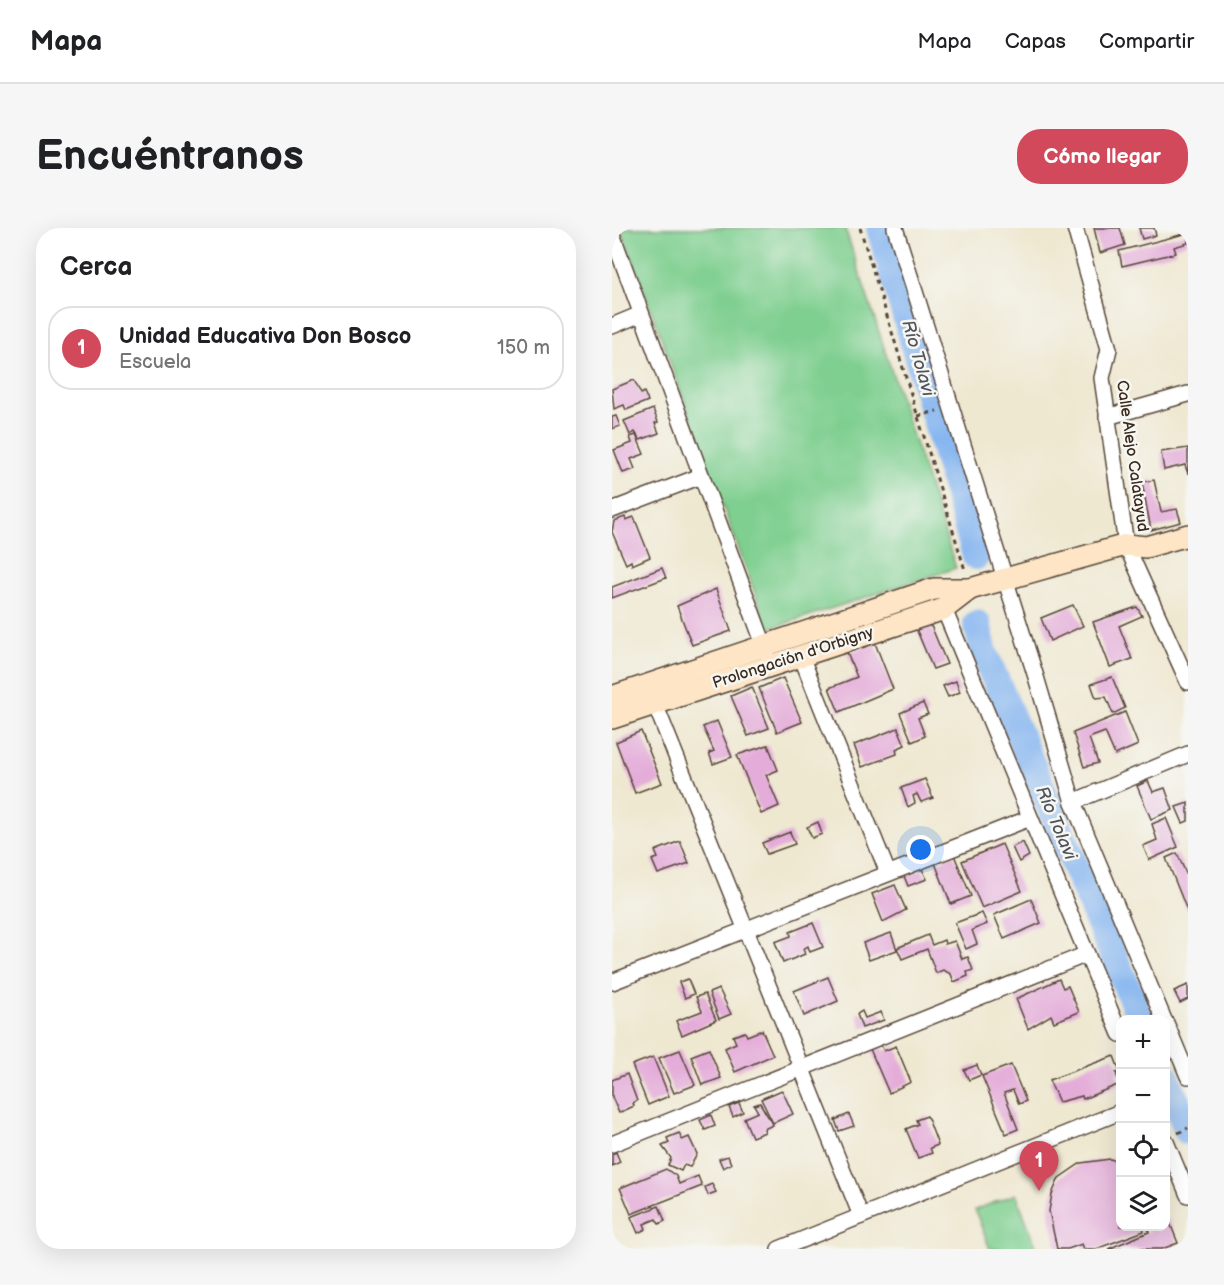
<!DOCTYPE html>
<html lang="es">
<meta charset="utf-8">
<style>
body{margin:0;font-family:"Balsamiq Sans",sans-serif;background:#f6f6f6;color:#202124}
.controls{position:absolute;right:18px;bottom:18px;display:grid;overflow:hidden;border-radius:12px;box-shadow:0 6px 24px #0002}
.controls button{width:54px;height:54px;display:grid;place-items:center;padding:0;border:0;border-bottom:2px solid #e0e0e0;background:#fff;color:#202124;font:30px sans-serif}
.you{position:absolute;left:309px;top:622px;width:21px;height:21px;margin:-15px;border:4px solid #fff;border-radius:50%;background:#1a73e8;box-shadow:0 0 0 9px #1a73e833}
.badge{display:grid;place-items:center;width:39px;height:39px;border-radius:50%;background:#d1495b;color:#fff;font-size:20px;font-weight:700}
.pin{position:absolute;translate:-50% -50px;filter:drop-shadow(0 2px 3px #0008)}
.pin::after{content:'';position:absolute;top:32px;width:21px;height:18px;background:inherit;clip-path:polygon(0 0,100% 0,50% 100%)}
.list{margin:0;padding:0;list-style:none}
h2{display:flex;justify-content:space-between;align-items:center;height:78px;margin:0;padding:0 24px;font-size:26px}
h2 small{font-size:20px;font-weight:400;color:#757577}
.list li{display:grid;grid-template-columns:39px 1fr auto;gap:18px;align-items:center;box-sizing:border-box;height:84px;margin:0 12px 12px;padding:0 12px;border:2px solid #e0e0e0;border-radius:24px}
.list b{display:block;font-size:22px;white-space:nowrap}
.list p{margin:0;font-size:20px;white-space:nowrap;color:#757577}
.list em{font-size:20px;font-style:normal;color:#757577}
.icon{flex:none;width:33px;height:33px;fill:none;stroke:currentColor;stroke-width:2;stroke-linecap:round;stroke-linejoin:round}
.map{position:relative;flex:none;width:576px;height:1021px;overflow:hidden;border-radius:24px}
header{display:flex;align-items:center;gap:36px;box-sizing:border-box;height:84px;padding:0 30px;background:#fff;border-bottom:2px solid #e0e0e0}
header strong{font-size:28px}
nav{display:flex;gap:33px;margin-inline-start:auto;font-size:21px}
.intro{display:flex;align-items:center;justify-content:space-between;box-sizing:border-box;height:144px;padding:0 36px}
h1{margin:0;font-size:42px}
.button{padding:15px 27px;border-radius:24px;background:#d1495b;color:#fff;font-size:21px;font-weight:700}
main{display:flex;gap:36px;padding:0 36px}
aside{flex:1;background:#fff;border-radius:24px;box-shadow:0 6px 24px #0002}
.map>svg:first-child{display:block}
</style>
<header>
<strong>Mapa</strong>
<nav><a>Mapa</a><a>Capas</a><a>Compartir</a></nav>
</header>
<div class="intro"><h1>Encuéntranos</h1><a class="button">Cómo llegar</a></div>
<main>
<aside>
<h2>Cerca<small></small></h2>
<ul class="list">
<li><span class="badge">1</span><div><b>Unidad Educativa Don Bosco</b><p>Escuela</p></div><em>150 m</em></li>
</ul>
</aside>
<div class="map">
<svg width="576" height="1021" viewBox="0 0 576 1021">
<rect width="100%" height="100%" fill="#f6f6f2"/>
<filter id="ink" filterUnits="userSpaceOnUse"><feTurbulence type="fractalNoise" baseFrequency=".0167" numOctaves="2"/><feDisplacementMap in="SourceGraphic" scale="12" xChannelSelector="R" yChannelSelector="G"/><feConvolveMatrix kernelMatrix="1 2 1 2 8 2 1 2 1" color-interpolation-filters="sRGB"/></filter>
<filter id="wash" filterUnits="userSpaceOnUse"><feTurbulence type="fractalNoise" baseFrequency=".008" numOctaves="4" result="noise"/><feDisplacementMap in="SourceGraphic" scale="24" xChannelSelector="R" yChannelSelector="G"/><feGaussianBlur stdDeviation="1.35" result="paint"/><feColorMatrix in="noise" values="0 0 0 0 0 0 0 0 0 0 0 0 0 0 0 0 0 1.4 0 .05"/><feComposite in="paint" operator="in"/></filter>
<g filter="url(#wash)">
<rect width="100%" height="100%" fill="#efe8d1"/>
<!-- pitch -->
<g fill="#7fcf90" stroke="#5d7c57" stroke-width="1.5">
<polygon points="9,0 233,0 344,340 156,401"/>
<polygon points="404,966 425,1021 378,1021 363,982"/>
</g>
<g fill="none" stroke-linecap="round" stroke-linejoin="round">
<!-- river -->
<g stroke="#85b5f0" stroke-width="28">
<polyline points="268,0 364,328"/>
<polyline points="365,396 372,425 529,792"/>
<polyline points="554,849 576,903"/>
</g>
</g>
<g id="blocks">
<!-- building -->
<g fill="#e4add9">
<polygon points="482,0 508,0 513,17 488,25"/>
<polygon points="527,0 542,0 544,7 530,11"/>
<polygon points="576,5 576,15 562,19 564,25 510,38 507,23"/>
<polygon points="22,152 29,166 32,164 36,173 14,182 12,177 2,181 0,161"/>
<polygon points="41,181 46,194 43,195 47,205 28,212 23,204 18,207 12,193"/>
<polygon points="4,188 8,198 0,201 0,189"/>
<polygon points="24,207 32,226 19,231 23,241 11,245 2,222 20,215 18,209"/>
<polygon points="576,220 576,246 573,237 552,242 549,224"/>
<polygon points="542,252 549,284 565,281 569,294 539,302 530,254"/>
<polygon points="13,289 14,292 22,289 38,329 20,337 19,333 14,336 0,304 2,293"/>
<polygon points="50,340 54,350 0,370 0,359"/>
<polygon points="104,361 119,403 80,417 65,378"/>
<polygon points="461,377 471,398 438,413 429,390"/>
<polygon points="525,379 530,388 507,398 520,431 498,439 481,394"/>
<polygon points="316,396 320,400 335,436 321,441 303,398"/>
<polygon points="263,415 281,461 227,484 217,460 245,449 235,425"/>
<polygon points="500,449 513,480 501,486 494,469 484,470 479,456"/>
<polygon points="171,450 190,494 165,504 147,460"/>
<polygon points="344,453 348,464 336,469 331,458"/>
<polygon points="140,459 157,500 136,508 119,468"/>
<polygon points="311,475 316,486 306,490 313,508 300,514 288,485"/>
<polygon points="513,484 526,517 503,527 493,504 477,510 486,535 472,539 461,505"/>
<polygon points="105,493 120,529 101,536 97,525 102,523 91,499"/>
<polygon points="286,500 293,517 284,521 285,526 250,539 242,517"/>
<polygon points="29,503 50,555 23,565 4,514"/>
<polygon points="156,517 166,542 154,547 167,578 149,586 125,527"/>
<polygon points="313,551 321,570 309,574 305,566 301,568 303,575 296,579 289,560"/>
<polygon points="536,553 541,564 553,560 561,582 539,591 525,558"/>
<polygon points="576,575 576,593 571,595 564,579"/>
<polygon points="554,590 566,619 537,632 531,618 545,612 540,596"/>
<polygon points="206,594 210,606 200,610 195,599"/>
<polygon points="178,604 183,616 155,626 150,615"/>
<polygon points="68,613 77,635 46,646 40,632 46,630 43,623"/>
<polygon points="411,614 417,628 407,634 400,619"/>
<polygon points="390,616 410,663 370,680 350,633"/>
<polygon points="565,625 576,650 576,685 554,630"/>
<polygon points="342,627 359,668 339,676 323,635"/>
<polygon points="310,641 315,651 296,658 292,648"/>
<polygon points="283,657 294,682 271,694 260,666"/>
<polygon points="419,671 429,695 392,711 382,687"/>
<polygon points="370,685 375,696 360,702 365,716 354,721 343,695"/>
<polygon points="201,695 211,719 198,724 196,718 191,721 193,726 171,735 163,714 179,708 178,704"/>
<polygon points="279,705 285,722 257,732 251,715"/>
<polygon points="316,707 320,717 332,712 333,716 343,713 350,731 356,729 361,742 355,744 356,748 342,754 339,746 331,742 324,745 315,721 290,731 285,720"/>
<polygon points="216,749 226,773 192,788 182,763"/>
<polygon points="76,751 82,766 73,770 67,754"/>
<polygon points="447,751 451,760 456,758 467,784 442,794 439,787 416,801 404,771"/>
<polygon points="576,757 576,771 568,775 562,763"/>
<polygon points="107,761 119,786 107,791 97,765"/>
<polygon points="93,766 104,792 70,807 64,793 90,783 84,769"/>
<polygon points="250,783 253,790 269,784 272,792 250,800 245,786"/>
<polygon points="150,802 161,827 123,844 113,820 124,815 121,808 133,804 135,808"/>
<polygon points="269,817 272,823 284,818 299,854 277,865 258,821"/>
<polygon points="97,821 109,850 90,857 79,828"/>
<polygon points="68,822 83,857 62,865 47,830"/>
<polygon points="502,828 508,844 504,845 508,856 471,871 470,868 447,874 437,852"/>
<polygon points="41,829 57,868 36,877 20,837"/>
<polygon points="365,837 369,847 357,852 352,842"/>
<polygon points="399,837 414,873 407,876 401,862 392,865 406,901 394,906 370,848"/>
<polygon points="15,846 25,873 21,875 22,878 7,885 0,869 0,852"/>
<polygon points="170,862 181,886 161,895 149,871"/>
<polygon points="127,875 131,884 121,889 117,879"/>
<polygon points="148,875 161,897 152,901 153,904 140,909 132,890 146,884 142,877"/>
<polygon points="237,886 242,898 227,903 223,892"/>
<polygon points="99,887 103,898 93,902 88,892"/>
<polygon points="315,888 326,917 318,920 320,925 306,930 294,901 306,896 304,892"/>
<polygon points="67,905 70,912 77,909 85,926 78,939 72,937 69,943 56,937 59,930 50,918 57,915 55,910"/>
<polygon points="4,924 8,934 0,938 0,926"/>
<polygon points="116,928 119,936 111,940 107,931"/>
<polygon points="498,931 508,934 508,998 531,998 532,1003 484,1021 472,1021 470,1016 456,1021 445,1021 437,983 440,966 447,950 469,935"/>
<polygon points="54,941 64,948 67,956 86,948 90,958 19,986 8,960"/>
<polygon points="100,956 104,964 96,967 93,959"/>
<polygon points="47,978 53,993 47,996 44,991 32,996 34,1001 26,1005 19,989"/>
<polygon points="556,990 566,1015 550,1021 496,1021 537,1004 536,998 554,998 554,991"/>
</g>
</g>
</g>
<g filter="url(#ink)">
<use href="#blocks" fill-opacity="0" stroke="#564639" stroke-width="1.5"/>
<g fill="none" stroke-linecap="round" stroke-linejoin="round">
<defs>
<g id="street">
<polyline points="283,0 424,449 461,574 552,792"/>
<polyline points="463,0 497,121 490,150 514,317 576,454"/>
<polyline points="0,6 155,425"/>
<polyline points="0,98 29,86"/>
<polyline points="495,189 576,166"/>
<polyline points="0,282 89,248"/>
<polyline points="332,381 508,806"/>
<polyline points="189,428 276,645"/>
<polyline points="43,476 249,988"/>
<polyline points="461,574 576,526"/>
<polyline points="0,754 418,590"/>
<polyline points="554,795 576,848"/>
<polyline points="554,914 576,967"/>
<polyline points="0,916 475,726"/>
<polyline points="167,1021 508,884"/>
</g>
<g id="secondary">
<polyline points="0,469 322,361 358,361 514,317 534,319 576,307"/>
<polyline points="0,490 332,381 358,361"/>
</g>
</defs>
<!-- street casing -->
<use href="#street" stroke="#564639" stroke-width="18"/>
<!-- secondary casing -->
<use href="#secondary" stroke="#564639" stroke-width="24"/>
<!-- path -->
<g stroke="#564639" stroke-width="3" stroke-dasharray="4.5 4.5" stroke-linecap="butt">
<polyline points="248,0 353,342"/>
<polyline points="306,188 325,183"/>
<polyline points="453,633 466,627"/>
<polyline points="566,905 576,900"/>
</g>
<!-- street -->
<use href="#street" stroke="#fff" stroke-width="15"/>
<!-- secondary -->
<use href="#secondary" stroke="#fde5c5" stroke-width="21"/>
</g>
</g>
<g text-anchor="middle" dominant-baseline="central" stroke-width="5" stroke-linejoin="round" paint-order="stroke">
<!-- street labels -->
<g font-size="16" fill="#3b2a1e" stroke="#f6f6f2">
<text transform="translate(520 228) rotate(82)">Calle Alejo Calatayud</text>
<text transform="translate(181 430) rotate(-18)">Prolongación d'Orbigny</text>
</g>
<!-- water labels -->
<g font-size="18" font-style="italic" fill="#51545d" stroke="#f6f6f2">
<text transform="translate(306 130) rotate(74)">Río Tolavi</text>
<text transform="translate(444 595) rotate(67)">Río Tolavi</text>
</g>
</g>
</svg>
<div class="controls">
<button>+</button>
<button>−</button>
<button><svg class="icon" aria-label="locate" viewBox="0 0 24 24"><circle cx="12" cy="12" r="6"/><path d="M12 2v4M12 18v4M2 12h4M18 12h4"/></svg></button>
<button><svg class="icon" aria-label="layers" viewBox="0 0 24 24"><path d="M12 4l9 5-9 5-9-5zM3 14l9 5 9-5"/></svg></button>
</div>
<div class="you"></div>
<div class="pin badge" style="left:427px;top:963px">1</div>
</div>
</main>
